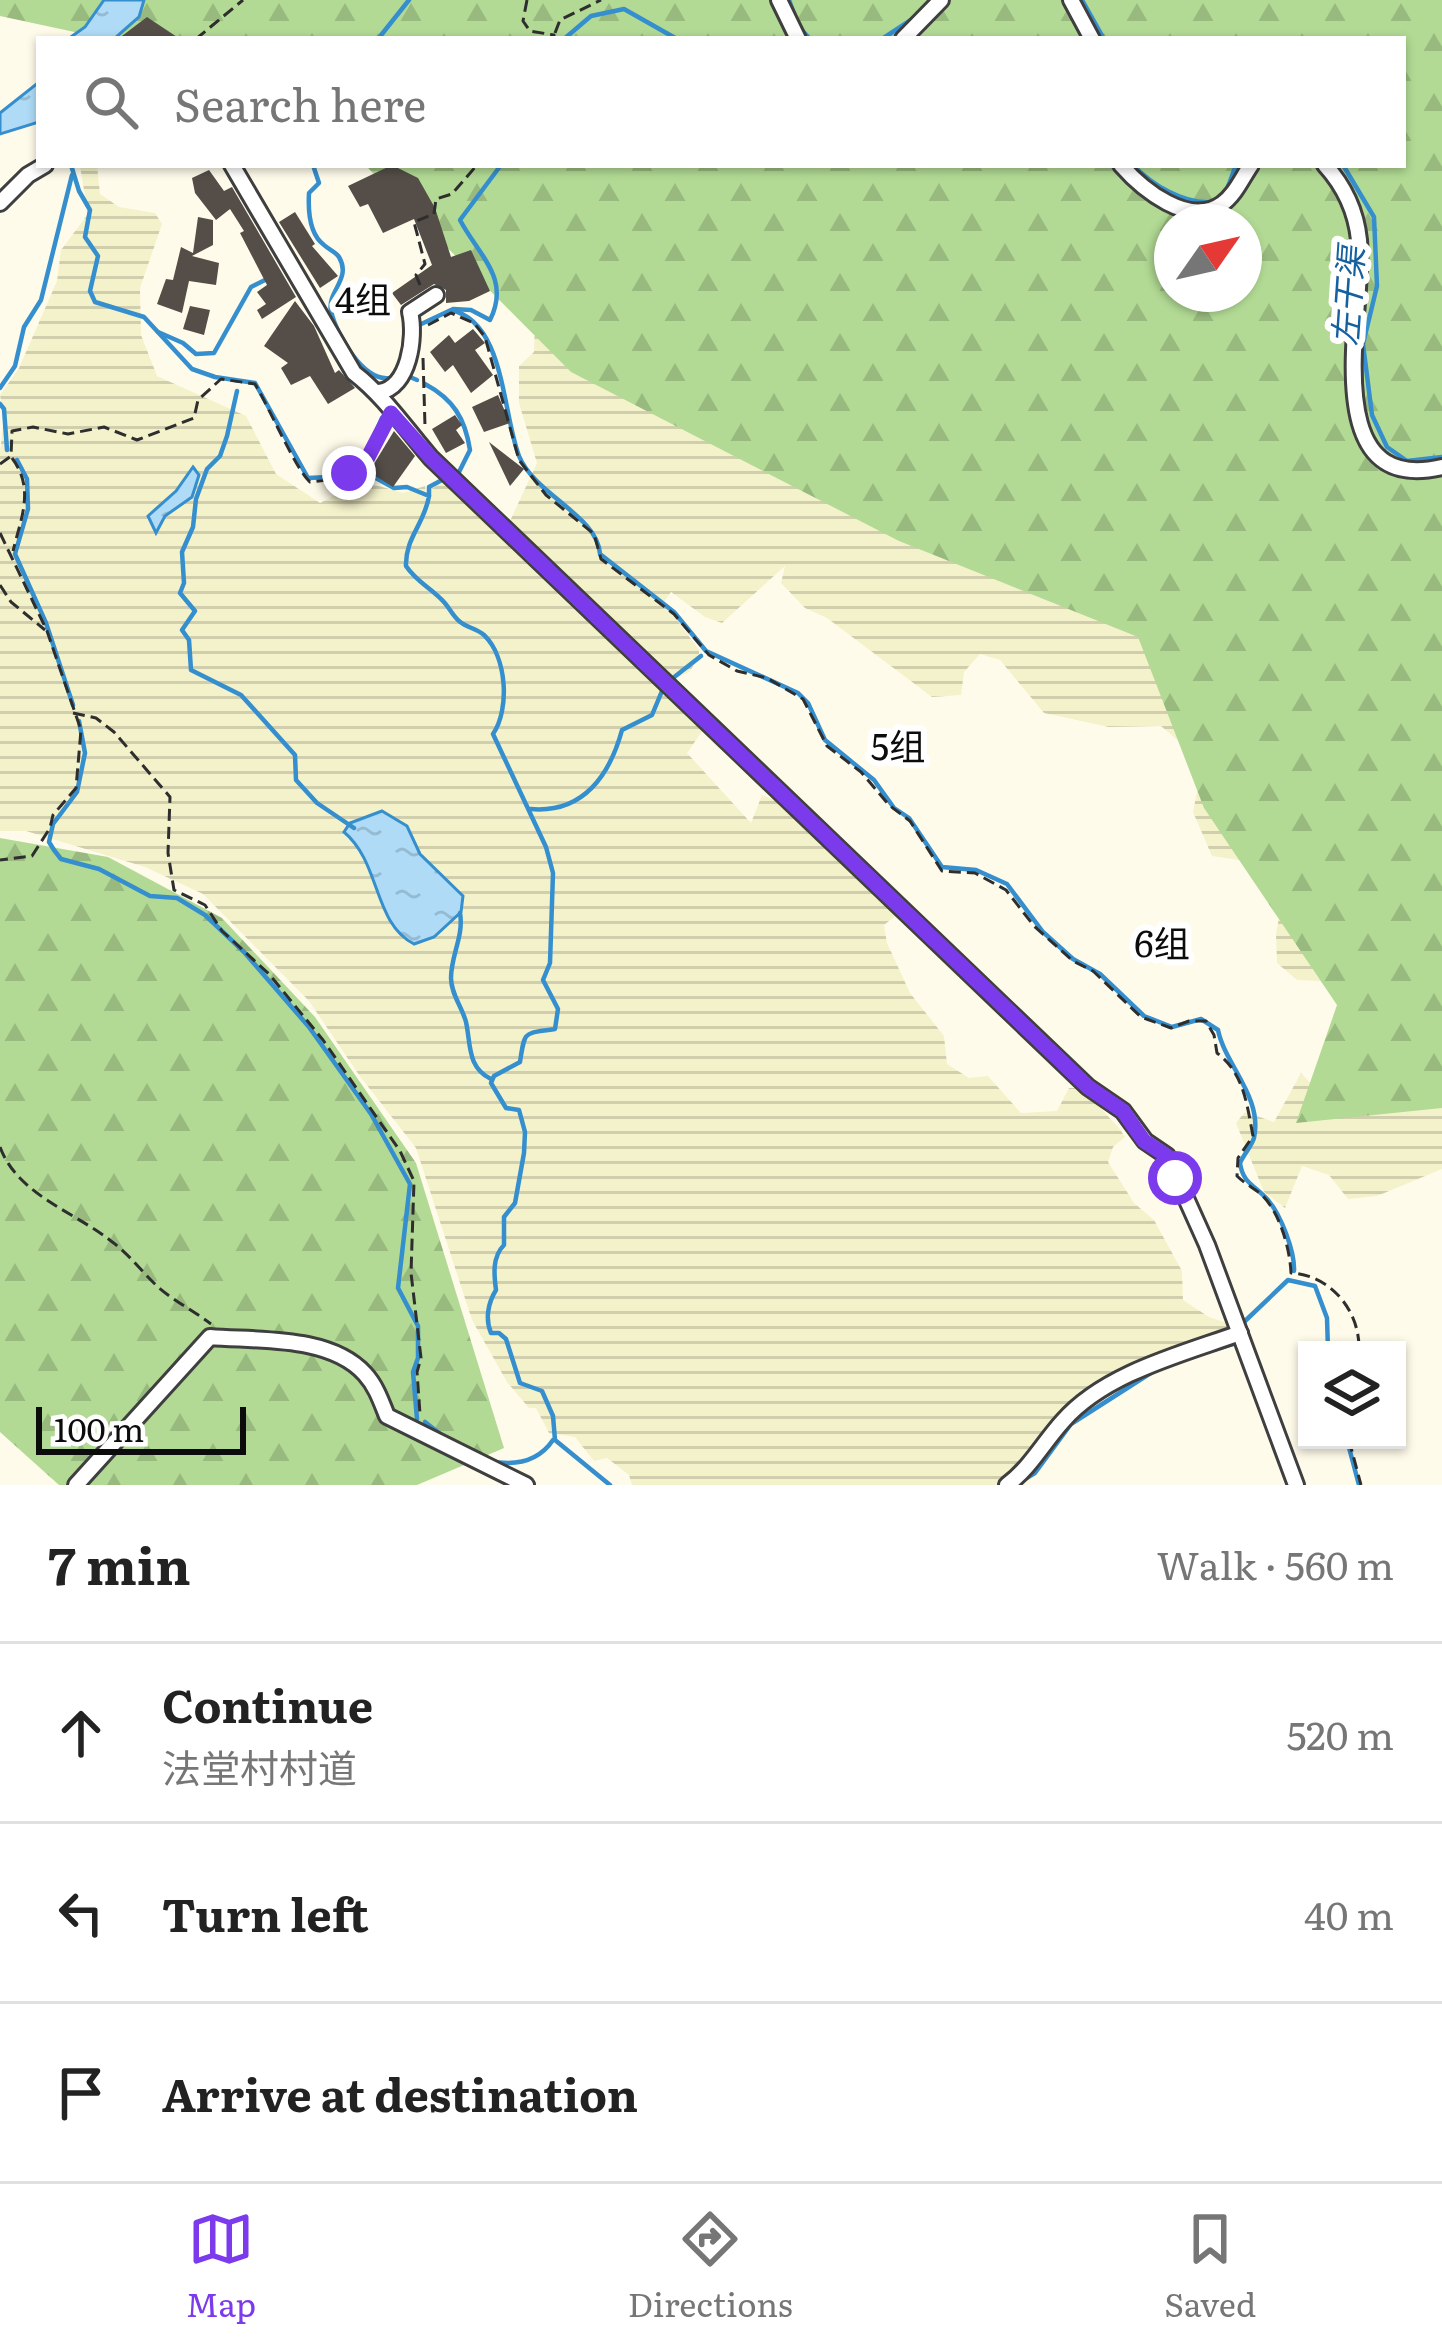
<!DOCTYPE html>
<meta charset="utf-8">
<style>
body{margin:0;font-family:Literata,"Noto Sans SC",serif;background:#f6f6f6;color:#222}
.controls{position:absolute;right:36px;bottom:36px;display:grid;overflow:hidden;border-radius:0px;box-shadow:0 3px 9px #0004}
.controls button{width:108px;height:108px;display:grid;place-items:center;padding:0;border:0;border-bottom:3px solid #e0e0e0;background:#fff;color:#222;font:60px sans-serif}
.compass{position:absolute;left:1154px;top:204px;width:108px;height:108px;border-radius:50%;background:#fff;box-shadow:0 3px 9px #0004;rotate:56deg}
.scale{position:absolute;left:36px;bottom:30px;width:210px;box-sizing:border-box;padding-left:12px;border:6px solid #0c0c0c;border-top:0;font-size:33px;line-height:42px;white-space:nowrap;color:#0c0c0c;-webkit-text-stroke:9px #fff;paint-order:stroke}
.stop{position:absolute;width:36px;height:36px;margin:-27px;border:9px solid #7c3aed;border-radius:50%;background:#fff}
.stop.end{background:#7c3aed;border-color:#fff;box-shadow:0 3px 12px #0008}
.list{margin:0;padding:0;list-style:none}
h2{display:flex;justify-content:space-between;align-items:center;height:156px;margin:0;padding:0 48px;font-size:51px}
h2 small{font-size:39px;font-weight:400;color:#767676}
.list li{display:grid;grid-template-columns:78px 1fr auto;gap:36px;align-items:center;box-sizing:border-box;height:180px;padding:0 48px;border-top:3px solid #e0e0e0}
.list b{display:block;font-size:45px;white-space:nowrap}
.list p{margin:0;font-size:39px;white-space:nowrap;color:#767676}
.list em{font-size:39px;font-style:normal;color:#767676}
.icon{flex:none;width:66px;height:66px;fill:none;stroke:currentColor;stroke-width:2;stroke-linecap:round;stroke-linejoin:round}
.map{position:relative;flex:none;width:1442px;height:1485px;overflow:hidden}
.search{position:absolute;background:#fff;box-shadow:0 3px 9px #0004;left:36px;right:36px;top:36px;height:132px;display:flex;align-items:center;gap:30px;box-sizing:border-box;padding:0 42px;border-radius:0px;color:#767676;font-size:45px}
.sheet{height:696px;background:#fff}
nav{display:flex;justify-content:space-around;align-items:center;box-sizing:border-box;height:168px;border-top:3px solid #e0e0e0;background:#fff;font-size:33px;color:#767676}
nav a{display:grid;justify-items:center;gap:6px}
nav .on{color:#7c3aed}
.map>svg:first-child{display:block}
</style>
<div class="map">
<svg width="1442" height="1485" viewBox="0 0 1442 1485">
<defs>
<pattern id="farmland-rules" width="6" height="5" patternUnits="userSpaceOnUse" patternTransform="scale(3)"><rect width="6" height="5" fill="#f4f2cb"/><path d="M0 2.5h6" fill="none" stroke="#d0cead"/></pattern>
<pattern id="forest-firs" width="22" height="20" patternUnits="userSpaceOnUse" patternTransform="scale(3)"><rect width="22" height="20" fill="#b2da94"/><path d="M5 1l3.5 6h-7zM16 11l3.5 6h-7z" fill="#98ba7e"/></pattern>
<pattern id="water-ripples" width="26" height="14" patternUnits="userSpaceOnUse" patternTransform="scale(3)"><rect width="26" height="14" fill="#afdbf6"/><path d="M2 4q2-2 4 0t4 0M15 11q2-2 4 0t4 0" fill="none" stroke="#95bbd2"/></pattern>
</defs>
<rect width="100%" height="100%" fill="#fffbea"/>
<!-- farmland -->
<g fill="url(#farmland-rules)">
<polygon points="97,165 100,194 119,207 155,213 162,224 140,288 141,335 157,376 246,416 276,474 320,503 362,481 403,493 425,486 426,492 445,481 485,516 703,730 687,753 751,823 762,795 780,802 898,914 884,925 887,943 910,993 944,1036 947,1064 969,1078 988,1076 1021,1113 1057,1111 1069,1088 1082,1088 1119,1128 1125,1137 1113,1147 1108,1162 1134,1203 1154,1220 1182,1271 1183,1300 1209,1317 1230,1324 1220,1333 1125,1372 997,1485 632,1485 629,1475 607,1458 594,1461 575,1437 549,1433 536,1408 529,1408 507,1382 472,1320 416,1148 359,1075 309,1001 203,894 145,867 26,831 0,831 0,452 4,417 0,395 19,368 57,281 61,250 88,214 80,166"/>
<polygon points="535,320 1442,683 1442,1169 1377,1196 1348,1199 1329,1175 1302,1166 1285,1208 1264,1192 1236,1123 1245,1112 1274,1122 1301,1073 1320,1093 1356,1005 1339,982 1297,980 1277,963 1276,934 1283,895 1272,865 1212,856 1193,812 1203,762 1161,726 1109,727 1044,713 1000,660 980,654 964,672 961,695 932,697 827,618 805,608 781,583 785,566 722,623 705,617 671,592 664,602 699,650 699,658 689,672 673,679 510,521 537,463 519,403 519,366 534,352"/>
</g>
<!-- forest -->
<g fill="url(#forest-firs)" fill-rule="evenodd">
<path d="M0 0H1442V1108L1296 1123 1337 1005 1204 808 1138 637 899 541 571 372 365 165H1403V39H107L0 16ZM1172 222H1244V294H1172Z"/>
<polygon points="0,838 108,857 222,918 315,1017 416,1163 504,1448 417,1485 59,1485 0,1432"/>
</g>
<!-- water -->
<g fill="url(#water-ripples)" stroke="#358fce" stroke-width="3">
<polygon points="104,0 144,0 139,17 114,39 68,39 85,27"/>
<polygon points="39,82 39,122 0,134 0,113"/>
<polygon points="193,467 199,475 192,497 165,516 156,533 148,516 176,491"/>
<path d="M382 811 407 826 420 854 463 896 461 912 434 937 414 944C373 923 381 863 344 832L350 823Z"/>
</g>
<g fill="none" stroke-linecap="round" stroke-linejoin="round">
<!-- stream -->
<g stroke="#358fce" stroke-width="4.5">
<polyline points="789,0 799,27 810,39"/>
<polyline points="1082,0 1104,39"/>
<polyline points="378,39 409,0"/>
<polyline points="564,39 591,16 624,9 677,39"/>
<polyline points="882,39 917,16"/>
<polyline points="71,165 79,191 90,210 85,237 98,256 90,291 95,302 144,317 192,369 215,377 255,383 308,478 329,477 363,463 382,418"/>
<path d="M313 165 319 183 309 193C308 211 309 234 324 245 328 249 336 252 339 257 352 279 327 291 331 311 336 334 363 382 390 378"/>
<path d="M1133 165C1152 185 1185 205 1212 202"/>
<polyline points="1343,165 1374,217 1377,286 1363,344 1372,415 1387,447 1407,461 1442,457"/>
<polyline points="1226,192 1236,165"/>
<path d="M453 309 471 310 490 320C511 278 479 256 460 220L501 165"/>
<path d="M417 326 451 310C505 322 502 412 519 456 535 495 598 516 600 554L674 612 706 651 798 693 808 703 825 740 874 780 894 808 909 818 942 867 976 870 1007 884 1043 932 1073 959 1100 974 1144 1016 1172 1027 1201 1019 1218 1030C1225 1065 1263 1097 1254 1138 1251 1147 1244 1154 1240 1163 1243 1184 1255 1185 1268 1200 1281 1215 1295 1252 1294 1271"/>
<polyline points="158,332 183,343 196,354 214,353 251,287 269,278"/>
<polyline points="410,377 417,380"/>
<path d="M425 384C453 399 465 418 470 450L457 476"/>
<polyline points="0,388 15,366 24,327 41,300 72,175"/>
<polyline points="237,391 227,436 220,456 207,469 196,499 193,527 182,552 184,583 180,593 195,611 182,630 189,640 191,670 241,695 295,755 296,780 317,803 354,828"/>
<polyline points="0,404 4,409 7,450"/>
<polyline points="17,460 27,479 28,509 15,554 46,623 73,705"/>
<path d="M363 471 394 488 407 487 429 496C425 523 405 538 406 566 416 581 429 587 441 599 448 605 452 615 459 621 467 628 476 628 484 635 507 657 510 709 493 734L546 847 553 873 550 963 543 980 558 1009 555 1029C524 1034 525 1029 520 1062L494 1076 491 1083 506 1108 519 1110 525 1132 524 1153 515 1203 504 1217V1245C492 1257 494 1275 496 1290 488 1303 485 1319 491 1333H499L506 1339 520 1383 542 1391 553 1416 555 1440 610 1485"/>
<polyline points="429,496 429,487 442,480"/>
<polyline points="673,678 701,656"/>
<polyline points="79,721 85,753 77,792 53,824 49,842 54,850 61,859 99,869 150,896 177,898 205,915 244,952 309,1027 371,1114 410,1184 398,1288 418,1326 418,1358 413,1372 417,1419"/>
<path d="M530 809C584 814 610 774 622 730L652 715 662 691"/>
<path d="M460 913C464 936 451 955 451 978 451 994 462 1007 466 1022 471 1045 467 1067 491 1079"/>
<polyline points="1244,1322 1288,1280 1315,1286 1327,1318 1328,1350"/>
<polyline points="1196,1355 1236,1343"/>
<polyline points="425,1422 444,1437"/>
<polyline points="1347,1440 1359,1485"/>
<polyline points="454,1442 481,1456"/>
<path d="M490 1461C515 1466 538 1462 553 1440"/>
<polyline points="1020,1482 1035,1473 1071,1424 1157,1369"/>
</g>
</g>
<!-- building -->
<g fill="#544d48">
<polygon points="147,17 180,39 118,39"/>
<polygon points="392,165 418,178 435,208 451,257 471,250 490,291 469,301 446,303 446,290 434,284 401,305 392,293 432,265 414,219 383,233 368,204 360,207 348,186"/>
<polygon points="209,170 224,191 232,187 296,297 262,319 257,310 266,304 257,292 267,285 240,233 244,231 230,209 216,220 195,193 192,178"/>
<polygon points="295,212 315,244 312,246 338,276 320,288 279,222"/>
<polygon points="198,217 213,220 213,245 192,256 219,263 216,285 189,281 182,313 157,304 166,279 173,280 181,247 193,253"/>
<polygon points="295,301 314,326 335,373 339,370 355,388 328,404 310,376 291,385 281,368 288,363 264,346"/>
<polygon points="190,306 210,310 204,335 183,329"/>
<polygon points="473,329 485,343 475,350 493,375 471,393 453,365 445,372 430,352 449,335 455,343"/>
<polygon points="498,395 510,423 484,432 472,407"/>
<polygon points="455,415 462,425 456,430 465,443 446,453 432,429"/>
<polygon points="394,431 415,456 393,487 369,472"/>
<polygon points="489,442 524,469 510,486"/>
</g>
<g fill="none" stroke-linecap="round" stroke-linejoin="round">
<defs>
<g id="street">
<polyline points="779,0 798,39"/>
<polyline points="1071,0 1092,39"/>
<polyline points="903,39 941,0"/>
<path d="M232 165 354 373C384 396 406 429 431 458L1088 1087 1123 1111 1145 1141 1167 1156 1207 1245 1296 1485"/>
<path d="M1121 165C1142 189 1189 228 1222 204 1235 195 1242 178 1251 165"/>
<path d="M1325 165C1345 187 1356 211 1359 240 1366 304 1312 497 1442 467"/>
<polyline points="0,203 28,175 45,165"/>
<path d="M379 392C409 388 416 337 410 312L436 295"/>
<path d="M76 1485 210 1337C257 1341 330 1335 365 1374 376 1386 381 1401 387 1416L526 1485"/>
<path d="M1007 1485C1031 1467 1043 1443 1063 1421 1105 1373 1182 1354 1240 1333"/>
</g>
</defs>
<!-- street casing -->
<use href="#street" stroke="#3f3f3f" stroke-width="20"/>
<!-- path -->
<g stroke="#2e2e2e" stroke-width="3" stroke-dasharray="12 6" stroke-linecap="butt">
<polyline points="527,0 523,21 530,31 554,35 554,39"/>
<polyline points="555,33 560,20 601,0"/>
<polyline points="196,39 243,0"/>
<polyline points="420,285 416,275 425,264 414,222 434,214 436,199 452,194 477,165"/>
<path d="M428 325 451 313 474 323 485 337 519 460 546 495 594 534 601 559 674 614 709 655 737 671 767 678 803 699 827 746 861 772 889 805 910 821 942 871 975 873 1006 890 1034 926 1073 961 1093 971 1141 1017 1171 1028 1189 1021H1206L1214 1035 1217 1053C1244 1073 1247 1105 1253 1136L1238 1158 1237 1176C1245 1184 1254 1188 1262 1195 1280 1213 1290 1249 1291 1273 1330 1275 1360 1310 1359 1350"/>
<polyline points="423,358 425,426"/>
<path d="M12 458C35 489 21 518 13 551"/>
<path d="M0 464 11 456 12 431 33 427 68 434 104 427 137 440 194 418 198 400 221 379 255 384C268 405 296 470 310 482 357 478 365 466 384 424"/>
<polyline points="0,533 47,631 81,730 76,788 53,815 50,828 32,856 0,860"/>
<polyline points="0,585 11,602 45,630"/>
<polyline points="73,713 96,718 114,732 170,797 168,853 174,890 205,905 222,931 269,974 323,1040 400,1151 414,1181 411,1273 421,1358 417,1372 420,1414"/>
<path d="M0 1147C18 1195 73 1211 111 1241 129 1254 142 1272 158 1287 174 1301 194 1311 211 1324"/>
<polyline points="1349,1440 1361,1485"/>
</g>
<!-- street -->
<use href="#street" stroke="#fff" stroke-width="14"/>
</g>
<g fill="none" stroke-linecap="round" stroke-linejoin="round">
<!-- route -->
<polyline stroke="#7c3aed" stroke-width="15" points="349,473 365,463 391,413 431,458 1088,1087 1123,1111 1144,1141 1167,1156 1175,1178"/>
</g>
<g text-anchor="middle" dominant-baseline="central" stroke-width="12" stroke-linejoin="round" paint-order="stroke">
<!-- water labels -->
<g font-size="33" font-style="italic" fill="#15609e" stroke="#fff">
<text transform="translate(1346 296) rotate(-86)">左干渠</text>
</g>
<!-- quarter labels -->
<g font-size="36" fill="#0c0c0c" stroke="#fff">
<text x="363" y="297">4组</text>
<text x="898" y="744">5组</text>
<text x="1162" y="941">6组</text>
</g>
</g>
</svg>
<div class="controls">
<button><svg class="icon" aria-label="layers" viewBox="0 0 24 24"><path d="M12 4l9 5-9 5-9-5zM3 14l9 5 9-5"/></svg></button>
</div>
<svg class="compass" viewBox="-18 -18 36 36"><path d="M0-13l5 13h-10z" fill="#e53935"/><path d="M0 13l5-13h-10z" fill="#767676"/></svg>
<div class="scale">100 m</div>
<div class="stop" style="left:1175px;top:1178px"></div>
<div class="stop end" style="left:349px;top:473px"></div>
<div class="search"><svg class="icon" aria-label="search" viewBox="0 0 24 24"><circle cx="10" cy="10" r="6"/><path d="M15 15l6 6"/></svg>Search here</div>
</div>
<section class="sheet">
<h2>7 min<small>Walk · 560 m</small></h2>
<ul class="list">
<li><svg class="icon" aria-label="ahead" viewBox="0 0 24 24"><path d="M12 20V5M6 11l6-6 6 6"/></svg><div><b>Continue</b><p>法堂村村道</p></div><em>520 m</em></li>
<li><svg class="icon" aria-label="left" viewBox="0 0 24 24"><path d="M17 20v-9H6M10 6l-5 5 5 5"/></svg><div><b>Turn left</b></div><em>40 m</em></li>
<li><svg class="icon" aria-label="arrive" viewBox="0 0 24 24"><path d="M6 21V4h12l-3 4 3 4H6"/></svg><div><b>Arrive at destination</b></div></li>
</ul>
</section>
<nav>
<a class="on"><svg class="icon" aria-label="map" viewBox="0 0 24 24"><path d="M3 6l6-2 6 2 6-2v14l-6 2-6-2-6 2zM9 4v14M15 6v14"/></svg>Map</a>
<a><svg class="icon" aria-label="directions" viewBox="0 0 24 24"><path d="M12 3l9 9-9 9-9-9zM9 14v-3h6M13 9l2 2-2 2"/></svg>Directions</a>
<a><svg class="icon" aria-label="saved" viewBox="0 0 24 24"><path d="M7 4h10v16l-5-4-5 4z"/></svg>Saved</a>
</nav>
